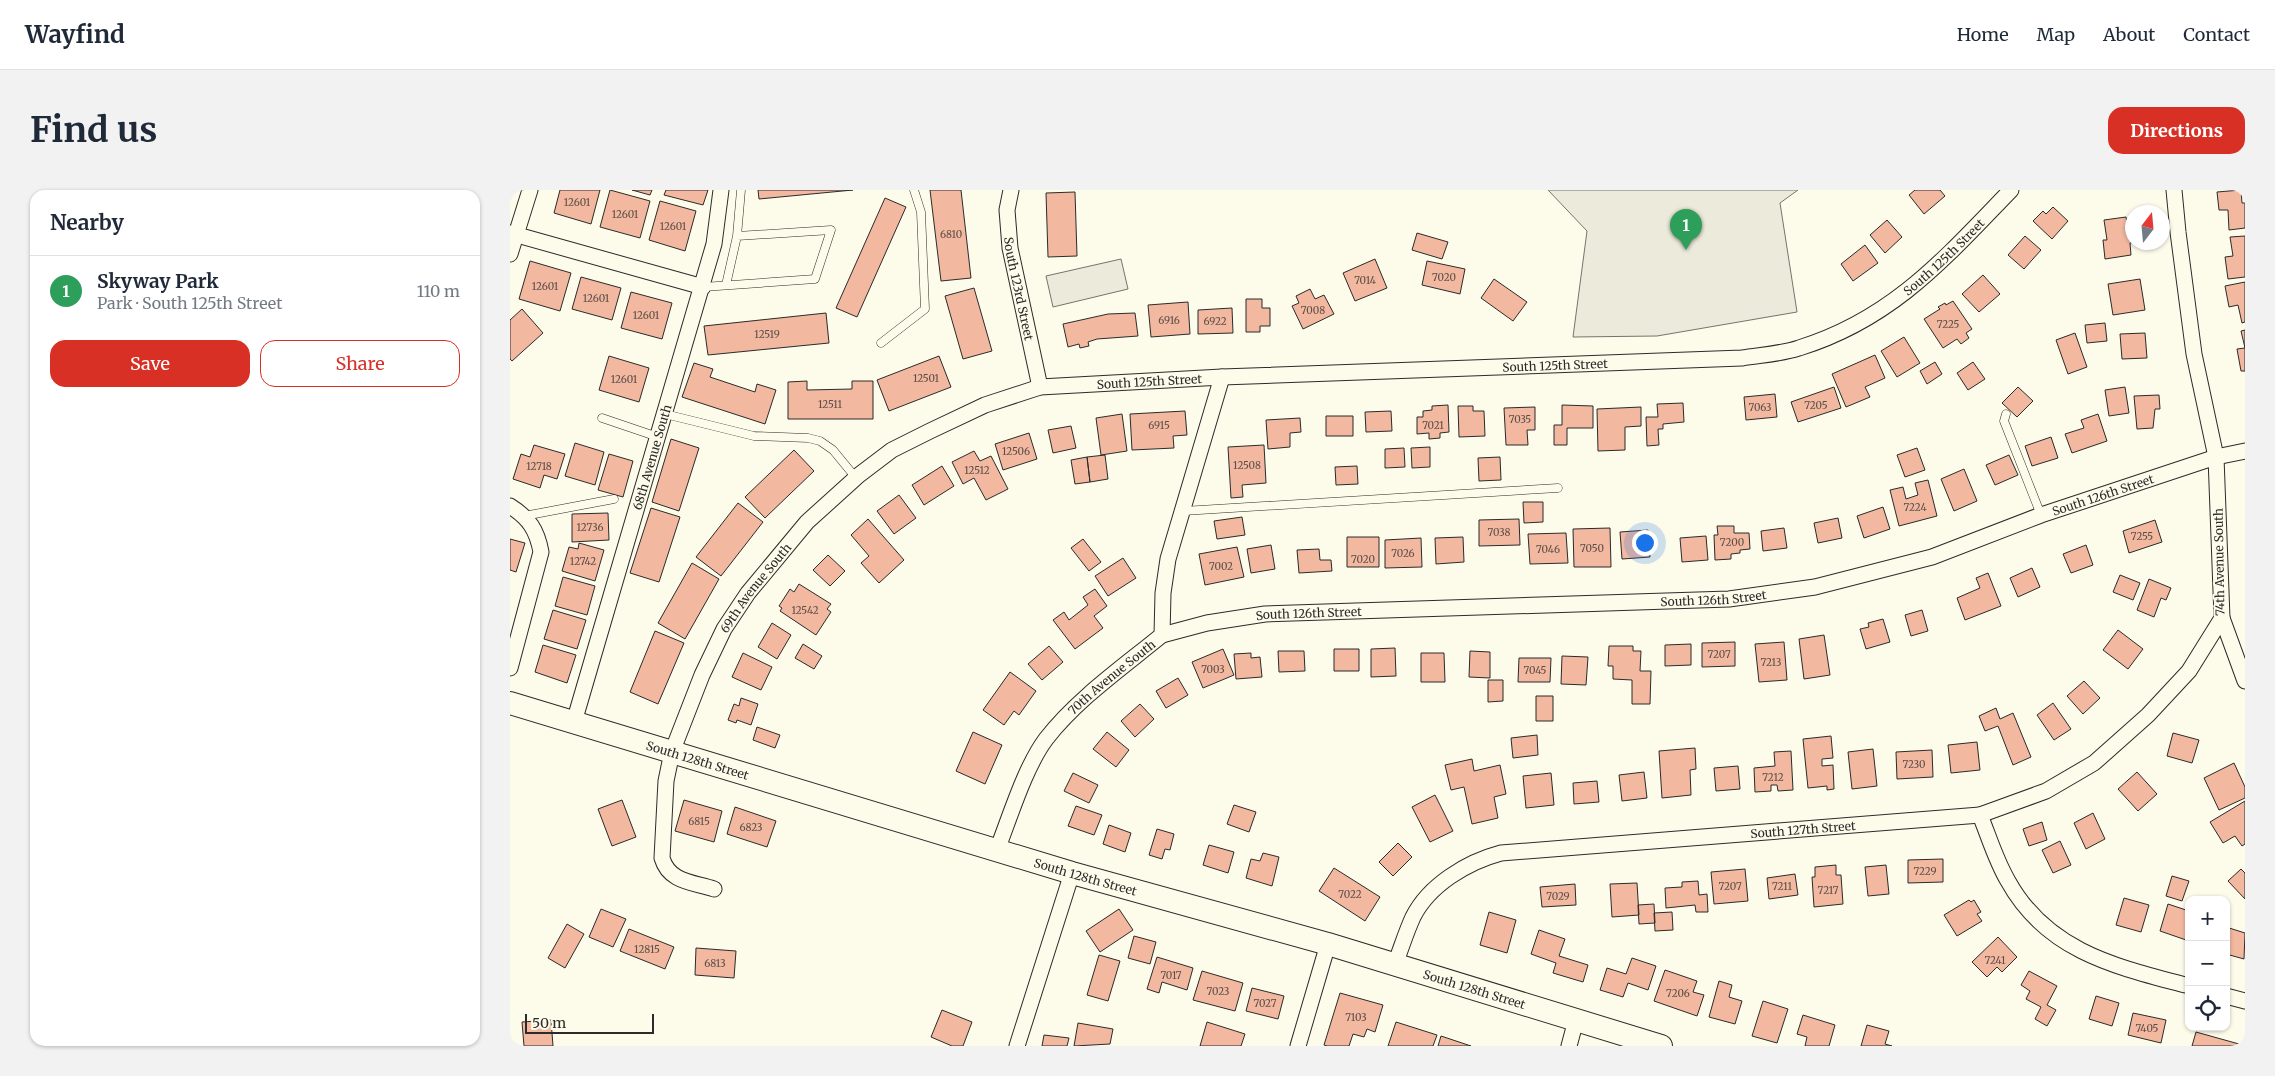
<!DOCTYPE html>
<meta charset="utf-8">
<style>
body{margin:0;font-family:Merriweather,serif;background:#f2f2f3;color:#1f2937}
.controls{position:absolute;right:15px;bottom:15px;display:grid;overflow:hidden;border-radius:10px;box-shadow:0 1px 4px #0004}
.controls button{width:45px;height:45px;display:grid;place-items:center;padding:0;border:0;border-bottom:1px solid #e0e1e3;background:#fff;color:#1f2937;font:25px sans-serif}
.compass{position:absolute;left:1615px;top:15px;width:45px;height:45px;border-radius:50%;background:#fff;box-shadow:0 1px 4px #0004;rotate:16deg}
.scale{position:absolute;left:15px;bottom:12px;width:129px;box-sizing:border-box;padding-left:5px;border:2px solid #2b2b2b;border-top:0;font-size:14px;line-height:18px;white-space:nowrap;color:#2b2b2b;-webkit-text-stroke:4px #fdfbea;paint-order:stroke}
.you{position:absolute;left:1134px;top:352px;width:18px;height:18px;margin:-12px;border:4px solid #fff;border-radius:50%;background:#1a73e8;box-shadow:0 0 0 8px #1a73e833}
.badge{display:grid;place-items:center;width:32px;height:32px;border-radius:50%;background:#d93025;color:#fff;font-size:16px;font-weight:700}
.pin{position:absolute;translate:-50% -41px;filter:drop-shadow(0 1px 2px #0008)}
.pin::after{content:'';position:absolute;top:26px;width:18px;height:15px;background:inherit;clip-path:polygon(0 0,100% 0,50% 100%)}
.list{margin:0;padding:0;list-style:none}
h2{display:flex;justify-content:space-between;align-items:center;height:65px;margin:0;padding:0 20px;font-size:21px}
h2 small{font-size:16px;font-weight:400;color:#747a83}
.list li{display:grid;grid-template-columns:32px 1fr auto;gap:15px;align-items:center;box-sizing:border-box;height:70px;padding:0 20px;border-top:1px solid #e0e1e3}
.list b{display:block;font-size:19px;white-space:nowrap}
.list p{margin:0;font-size:16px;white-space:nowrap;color:#747a83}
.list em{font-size:16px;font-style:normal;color:#747a83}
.actions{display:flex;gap:10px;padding:15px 20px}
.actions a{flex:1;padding:11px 0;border:1px solid #d93025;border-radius:15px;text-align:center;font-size:18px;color:#d93025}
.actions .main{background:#d93025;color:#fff}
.icon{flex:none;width:28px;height:28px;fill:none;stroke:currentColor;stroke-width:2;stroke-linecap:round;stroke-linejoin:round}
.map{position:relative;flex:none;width:1735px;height:856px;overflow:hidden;border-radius:15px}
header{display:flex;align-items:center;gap:30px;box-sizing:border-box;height:70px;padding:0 25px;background:#fff;border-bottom:1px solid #e0e1e3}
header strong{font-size:24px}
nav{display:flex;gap:28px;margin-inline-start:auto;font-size:18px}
.intro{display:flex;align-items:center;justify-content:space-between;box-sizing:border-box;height:120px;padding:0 30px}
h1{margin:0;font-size:35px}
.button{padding:12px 22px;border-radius:15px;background:#d93025;color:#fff;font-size:18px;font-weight:700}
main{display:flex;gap:30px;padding:0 30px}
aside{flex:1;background:#fff;border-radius:15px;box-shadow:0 1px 4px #0004}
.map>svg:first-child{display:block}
.green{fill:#ecebdb;stroke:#74746e}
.building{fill:#f2b8a0;stroke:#2b2b2b}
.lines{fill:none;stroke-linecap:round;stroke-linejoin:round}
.lane-casing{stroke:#2b2b2b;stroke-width:9}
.street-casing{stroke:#2b2b2b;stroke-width:17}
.secondary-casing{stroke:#2b2b2b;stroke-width:24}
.lane{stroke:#fdfbea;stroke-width:8}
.street{stroke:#fdfbea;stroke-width:15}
.secondary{stroke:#fdfbea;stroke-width:22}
.labels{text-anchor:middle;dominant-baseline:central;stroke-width:4;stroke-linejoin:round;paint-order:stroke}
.number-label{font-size:10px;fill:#5d4e48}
.street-label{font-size:12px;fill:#2b2b2b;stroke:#fdfbea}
</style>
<header>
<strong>Wayfind</strong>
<nav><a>Home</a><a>Map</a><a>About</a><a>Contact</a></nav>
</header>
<div class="intro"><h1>Find us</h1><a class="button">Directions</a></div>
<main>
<aside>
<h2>Nearby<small></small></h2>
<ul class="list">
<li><span class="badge" style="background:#2e9e5b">1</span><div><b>Skyway Park</b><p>Park · South 125th Street</p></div><em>110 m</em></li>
</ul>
<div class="actions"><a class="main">Save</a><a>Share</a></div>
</aside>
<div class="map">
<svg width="1735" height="856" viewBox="0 0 1735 856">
<rect width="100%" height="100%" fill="#fdfbea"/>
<path class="green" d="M1038 0H1288L1270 13 1287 122 1147 146 1063 147 1077 41Z
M611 69 618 99 543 117 536 86Z"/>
<path class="building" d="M50 0H90L81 34 44 23Z
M100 0 140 11 130 48 90 37Z
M122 0H142L140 5Z
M156 0H198L193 15 154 5Z
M248 0H343L249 9Z
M420 0H451L461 88 431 91Z
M1405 0H1430L1435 6 1414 24 1399 5Z
M1731 0 1732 13H1735V38L1719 40 1718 20H1709L1707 2Z
M565 2 567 66 538 67 536 3Z
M375 8 396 17 347 127 326 118Z
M150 11 186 21 175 61 139 50Z
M1543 17 1558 31 1542 49 1523 31 1533 21 1536 24Z
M1616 27 1618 40 1622 39V52H1625L1620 53 1621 65 1595 69 1593 50H1597L1594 30Z
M1377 30 1392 47 1375 63 1360 45Z
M907 43 938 52 932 69 902 60Z
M1515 46 1531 60 1514 79 1498 65Z
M1735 46V87L1718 89 1715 67 1723 66 1720 47Z
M1355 55 1368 73 1343 91 1331 74Z
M865 69 877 98 845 111 833 83Z
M20 71 61 83 50 121 9 109Z
M917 71 955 79 950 104 912 95Z
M1473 85 1490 104 1469 122 1452 104Z
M71 87 111 98 102 130 62 119Z
M984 89 1017 112 1003 131 971 108Z
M1630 89 1635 120 1603 125 1598 94Z
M1735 92V132L1732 133 1728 115 1719 117 1715 96Z
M464 98 482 161 453 169 435 106Z
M800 99 805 109 814 105 824 124 793 139 782 116 789 113 786 106Z
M121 102 162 113 152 149 111 138Z
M736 109H752V118H760V136H750V142H736Z
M1443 111 1462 139 1456 143 1459 148 1451 154 1447 149 1433 158 1414 129 1430 119 1428 117 1435 113 1436 115Z
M678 112 680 144 641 147 638 115Z
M722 118 723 143 688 144V120Z
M12 119 33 143 2 171 0 169V130Z
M316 123 319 153 198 165 194 136Z
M625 123 628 146 587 149 578 152 579 156 570 158 569 154 558 157 553 134 598 124Z
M1595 133 1597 151 1577 153 1575 135Z
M1735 140V181H1731L1727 159 1735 158 1731 141Z
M1565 143 1577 177 1558 184 1546 150Z
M1635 143 1637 168 1612 169 1610 144Z
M1394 147 1410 173 1387 187 1371 161Z
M1365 165 1375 188 1355 197 1360 207 1336 217 1322 184Z
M99 166 139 178 129 212 89 200Z
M429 166 441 197 379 221 367 190Z
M1425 172 1432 184 1417 194 1410 181Z
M1463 172 1475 189 1458 200 1447 183Z
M184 173 203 179 200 187 245 202 247 194 266 200 255 234 172 207Z
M297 191V200L342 199V191H363V229H278V192Z
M1324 197 1331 218 1288 232 1281 212Z
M1508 197 1523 211 1507 227 1492 213Z
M1615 197 1619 223 1599 226 1595 200Z
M1265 204 1267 227 1236 230 1234 207Z
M1649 205 1650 219H1645L1643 238 1627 239 1624 206Z
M1173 213 1174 232 1153 234V239H1148L1149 255 1137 256 1136 227H1148L1147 214Z
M938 215 939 242 930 243V248L919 249V243L907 244V227H913V221L922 220V216Z
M1052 215 1083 216V238H1057V255H1044V235H1052Z
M948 216H963V221H974L975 246 949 247Z
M1025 217V240H1017L1018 255H996L994 218Z
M1131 217V236L1115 237V260L1088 261 1087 219Z
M675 221 677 245 663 246 664 258 622 260 620 224Z
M881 221 882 241 856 242 855 222Z
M612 224 617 261 591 265 586 228Z
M1588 224 1597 251 1562 263 1555 244 1574 238 1571 230Z
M816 226H843V246H816Z
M790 228 791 242 780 243V257L758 259 756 230Z
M561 236 566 258 543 263 538 240Z
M519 243 527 269 493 280 485 254Z
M1541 247 1548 268 1522 276 1515 256Z
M161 249 189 258 169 321 142 312Z
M65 253 94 262 85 295 55 286Z
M24 255 55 264 47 289 34 285 30 298 3 289 11 264 20 267Z
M754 255 756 293 732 295 733 307 721 308 718 257Z
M920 257V277L902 278 901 258Z
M894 258 895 277 875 278V259Z
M1407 258 1415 280 1395 287 1387 265Z
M284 260 304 281 255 328 235 307Z
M464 261 470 271 481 266 498 299 476 310 464 288 453 294 442 272Z
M99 264 123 271 113 307 88 300Z
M595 265 598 289 580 292 577 267Z
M1499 265 1508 285 1485 295 1476 275Z
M577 267 580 292 565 294 561 270Z
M990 267 991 290 969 291 968 268Z
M432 276 444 296 414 315 402 295Z
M847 276 848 294 826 295 825 277Z
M1454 279 1467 311 1444 321 1431 289Z
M1418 290 1427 326 1389 336 1380 300 1393 297 1396 309 1408 305 1405 293Z
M389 305 406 328 384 344 367 321Z
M1013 312H1033V332L1014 333Z
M228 313 253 332 211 386 186 367Z
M1373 317 1380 339 1354 348 1347 326Z
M141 318 170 327 149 392 120 383Z
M98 323 99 350 62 352V324Z
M732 327 735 345 707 349 704 331Z
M1328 328 1332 348 1308 353 1304 333Z
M358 329 394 370 369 393 351 373 359 366 341 345Z
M1009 329 1010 355 969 356V330Z
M1645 330 1652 352 1619 363 1613 341Z
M1207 336H1224V343H1239L1240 359 1230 360V363L1221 364V369L1205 370 1204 345H1208Z
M1100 338 1101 377H1064L1063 339Z
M1274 338 1277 358 1253 361 1251 341Z
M1138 340 1140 367 1112 369 1110 342Z
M1056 343 1058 373 1020 374 1018 344Z
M1196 346 1198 370 1172 372 1170 348Z
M837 347H869V377H837Z
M953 347 954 372 926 374 925 348Z
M911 348 912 377 875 378V350Z
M0 349 15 353 6 382 0 380Z
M573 349 591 372 579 381 561 358Z
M69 353 94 360 85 391 52 381 59 357 68 359Z
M761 355 765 379 741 383 737 359Z
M1576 355 1583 375 1561 383 1553 364Z
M727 357 734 387 695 395 689 364Z
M809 359 810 370H821L822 381 789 383 787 360Z
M318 365 335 381 320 396 303 380Z
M613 368 626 388 598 406 585 386Z
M182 373 209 389 175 449 148 433Z
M1522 378 1530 397 1508 407 1500 388Z
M1478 383 1491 416 1455 430 1447 408 1470 398 1466 388Z
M1610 385 1630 393 1623 410 1603 402Z
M53 387 85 396 77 425 45 416Z
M1639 389 1661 398 1656 410 1651 408 1644 427 1627 420Z
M289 394 321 414 317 419 321 422 306 445 270 421 272 418 269 416 280 399 284 402Z
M585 399 597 416 584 426 593 438 565 459 543 430 554 422 559 430 578 415 573 407Z
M43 420 76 430 67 459 34 449Z
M1412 420 1418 441 1401 446 1395 425Z
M1373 429 1380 452 1356 459 1350 439 1359 437 1358 433Z
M262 433 281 445 267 469 248 457Z
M1608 440 1633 459 1618 479 1593 460Z
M145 441 174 453 148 514 120 502Z
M1314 445 1320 485 1294 489 1289 449Z
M1225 452V476L1192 477V453Z
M1274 452 1277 490 1249 492 1245 454Z
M293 454 312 466 304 479 285 468Z
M1181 454V475L1155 476V455Z
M33 455 66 465 57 493 25 482Z
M539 456 553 472 532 490 518 474Z
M1099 456H1123V461H1131L1130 481H1141L1140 514H1122V490L1103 489V476H1098Z
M885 458 886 486 861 487V459Z
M713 459 724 485 693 498 682 472Z
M824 459H849V481H824Z
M768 461H794L795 481 769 482Z
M960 461 980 462V488L959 487Z
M233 463 262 477 251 500 222 487Z
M741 463V468L750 467 752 487 726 489 724 464Z
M911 463H934L935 492H911Z
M1052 466 1078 467 1076 495 1051 494Z
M1009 468H1041L1040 492H1008Z
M500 482 526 501 509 525 504 521 494 535 473 520Z
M668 488 678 505 656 518 646 501Z
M978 490H993V511L978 512Z
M1574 491 1590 508 1573 524 1557 506Z
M1026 506H1043V531H1026Z
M231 508 248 514 241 535 227 530 226 533 218 530 224 514 229 516Z
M1543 513 1561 539 1544 550 1527 525Z
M630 514 644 529 625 547 611 531Z
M1486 518 1490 529 1503 523 1521 567 1503 575 1488 536 1475 541 1469 526Z
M247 537 270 545 265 558 243 550Z
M463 542 492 555 475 594 446 581Z
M597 542 619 560 606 577 583 559Z
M1663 543 1689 550 1682 573 1657 566Z
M1027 545 1028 565 1003 568 1001 548Z
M1321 546 1323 568 1312 569V576L1323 575 1324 599 1317 600V596L1298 598 1293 549Z
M1467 552 1470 580 1441 583 1438 555Z
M1185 558 1186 579 1180 580 1181 605 1152 608 1149 561Z
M1363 559 1367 596 1342 599 1338 562Z
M1422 560 1423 587 1387 589 1386 562Z
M1281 561 1283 600 1268 601 1267 595H1261V601L1245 602 1244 578 1265 576 1264 562Z
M962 569 964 581 990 575 996 604 984 607 988 628 962 634 954 597 941 600 935 575Z
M1724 573 1735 597V608L1709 620 1694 588Z
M1228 576 1230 599 1206 601 1204 578Z
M1134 582 1137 608 1112 611 1109 585Z
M1627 582 1647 604 1628 621 1608 599Z
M563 583 588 595 579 613 554 601Z
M1041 583 1044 615 1016 618 1013 586Z
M1087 591 1089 612 1064 614 1063 593Z
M925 605 943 641 920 652 902 617Z
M112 610 126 647 102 656 88 619Z
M174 610 212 621 204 652 165 641Z
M1735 611V654L1732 656 1725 646 1713 653 1700 632Z
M724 615 746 622 739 642 717 634Z
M566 616 592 625 584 645 558 636Z
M225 617 266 631 257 657 217 644Z
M1583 623 1595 649 1576 659 1564 633Z
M1532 632 1537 650 1519 656 1513 639Z
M599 635 621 643 615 662 593 654Z
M647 639 664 644 660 660 655 659 652 669 639 665Z
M1550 651 1561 675 1543 683 1532 660Z
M888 653 902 667 883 686 869 672Z
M699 655 724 662 718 683 693 675Z
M753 663 769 667 762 696 736 688 741 669 750 671Z
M1433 669V692L1398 693V670Z
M1326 675V685H1331L1333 714 1304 717 1302 687H1305V677Z
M1376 675 1379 704 1358 706 1355 677Z
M824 678 870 707 855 731 809 701Z
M1235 679 1238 711 1204 714 1201 682Z
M1731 679 1735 683V709L1718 691Z
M1285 684 1288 705 1259 709 1257 688Z
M1662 686 1679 691 1672 711 1656 706Z
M1188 691 1189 705 1197 704 1198 722H1186L1185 715 1156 718 1155 698 1172 697V692Z
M1127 693 1129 725 1102 727 1100 694Z
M1065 694 1066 715 1032 717 1030 697Z
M1614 708 1639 715 1631 742 1606 735Z
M1459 710 1461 712 1464 710 1471 722 1467 724 1472 731 1447 746 1434 725Z
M1144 714 1145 733 1129 734 1128 715Z
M1658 714 1679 721 1677 735 1679 751 1650 741Z
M91 719 116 729 103 757 79 747Z
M609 719 623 740 590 762 576 741Z
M979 722 1006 730 997 763 970 755Z
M1162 722 1163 740 1145 741 1144 723Z
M57 734 74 744 55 778 38 768Z
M1716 737 1735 743 1734 769 1716 764Z
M119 739 164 757 155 779 110 761Z
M1029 740 1055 749 1049 766 1078 775 1073 792 1043 783 1046 773 1021 764Z
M624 746 646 752 640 774 618 768Z
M1488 747 1507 767 1492 782 1487 777 1477 787 1462 772Z
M186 758 226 761 224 788 185 785Z
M589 765 610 771 598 811 577 805Z
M647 767 683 778 677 800 652 792 649 803 637 799Z
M1122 768 1146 776 1138 800 1118 793 1113 807 1090 800 1097 778 1116 784Z
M1155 780 1187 791 1183 802 1194 805 1187 826 1144 811Z
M692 781 733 793 725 821 683 810Z
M1519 781 1547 796 1537 815 1546 820 1537 836 1525 829 1531 817 1516 809 1520 801 1511 795Z
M1209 791 1222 795 1219 807 1232 811 1225 834 1199 827Z
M742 798 774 806 768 829 736 821Z
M830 803 873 815 865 842 857 839 854 847 843 844 839 856H817L814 855Z
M1586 806 1609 813 1602 836 1579 829Z
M1253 811 1278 819 1267 853 1242 846Z
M432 820 462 832 453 856H442L421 847Z
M1623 823 1656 830 1651 853 1618 845Z
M1293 825 1325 835 1319 856H1295L1297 847 1287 844Z
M41 830 43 856H14L12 832Z
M697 832 735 844 731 856H690Z
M886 832 927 845 923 856H878Z
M568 833 603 839 600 854 564 856Z
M1357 835 1379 841 1375 854 1382 856H1351Z
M1686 842 1729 854V856H1682Z
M534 845 559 848 557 856H532Z
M931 846 961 856H928Z"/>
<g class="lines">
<defs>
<path id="lane" d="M227 46 231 0
M193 97 305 89 321 40 227 46 216 95
M371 153 415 119 411 22 404 0
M155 224 244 246 298 248 310 251 323 260 346 288
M1496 224 1494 231 1531 325
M92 228 148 247
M673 321 1048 298
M14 326 104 309"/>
<g id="street">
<path id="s1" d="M501 0 497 20 500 58 530 197"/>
<path d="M0 43 193 97"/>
<path d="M0 64 20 0"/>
<path d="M0 316C19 328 27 340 31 362L0 478"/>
<path d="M1712 428 1735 491"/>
<path id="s2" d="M652 445 697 433 755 424 1219 409 1305 397 1422 367 1531 325 1706 267 1735 261"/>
<path id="s3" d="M64 532 204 54 211 0"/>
<path d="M1470 625 1536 601 1584 573 1638 525 1679 481 1712 428 1706 267 1684 164 1668 42 1664 0"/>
<path id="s4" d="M487 660C500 627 515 577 536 549 567 509 613 477 652 445L653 403 658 369 712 187"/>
<path id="s5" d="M204 699C182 692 159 692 152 668L156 591 162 562 192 485 214 439 238 403 297 332 349 285 382 260 420 241 475 215 530 197 712 187 1232 168C1250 165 1271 164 1289 158 1383 129 1435 68 1501 0"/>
<path id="s6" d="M885 774C891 759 896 742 903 727 919 695 957 672 991 663L1470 625C1479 647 1486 671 1498 691 1537 762 1607 777 1679 796"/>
<path d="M1716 806 1735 811"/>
<path d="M507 856 562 683"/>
<path d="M788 856 818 754"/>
<path d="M1059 856 1066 830"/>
</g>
<g id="secondary">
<path id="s7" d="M0 513 562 683 818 754 1151 856"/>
</g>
</defs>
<use href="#lane" class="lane-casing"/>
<use href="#street" class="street-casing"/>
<use href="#secondary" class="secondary-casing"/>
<use href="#lane" class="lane"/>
<use href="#street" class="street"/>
<use href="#secondary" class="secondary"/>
</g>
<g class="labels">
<g class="number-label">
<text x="67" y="12">12601</text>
<text x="115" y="24">12601</text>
<text x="163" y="36">12601</text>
<text x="441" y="44">6810</text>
<text x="934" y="87">7020</text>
<text x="855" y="90">7014</text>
<text x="35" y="96">12601</text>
<text x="86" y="108">12601</text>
<text x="803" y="120">7008</text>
<text x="136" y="125">12601</text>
<text x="659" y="130">6916</text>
<text x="705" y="131">6922</text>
<text x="1438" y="134">7225</text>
<text x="257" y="144">12519</text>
<text x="416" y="188">12501</text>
<text x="114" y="189">12601</text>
<text x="320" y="214">12511</text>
<text x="1306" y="215">7205</text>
<text x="1250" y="217">7063</text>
<text x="1010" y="229">7035</text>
<text x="649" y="235">6915</text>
<text x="923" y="235">7021</text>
<text x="506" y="261">12506</text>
<text x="737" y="275">12508</text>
<text x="29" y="276">12718</text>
<text x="467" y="280">12512</text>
<text x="1405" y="317">7224</text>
<text x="80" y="337">12736</text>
<text x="989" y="342">7038</text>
<text x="1632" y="346">7255</text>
<text x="1222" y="352">7200</text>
<text x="1082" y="358">7050</text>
<text x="1038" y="359">7046</text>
<text x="893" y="363">7026</text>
<text x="853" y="369">7020</text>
<text x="73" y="371">12742</text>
<text x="711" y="376">7002</text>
<text x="295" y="420">12542</text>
<text x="1209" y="464">7207</text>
<text x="1261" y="472">7213</text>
<text x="703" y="479">7003</text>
<text x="1025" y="480">7045</text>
<text x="1404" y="574">7230</text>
<text x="1263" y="587">7212</text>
<text x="189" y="631">6815</text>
<text x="241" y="637">6823</text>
<text x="1415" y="681">7229</text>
<text x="1220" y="696">7207</text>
<text x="1272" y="696">7211</text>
<text x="1318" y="700">7217</text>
<text x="840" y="704">7022</text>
<text x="1048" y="706">7029</text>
<text x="137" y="759">12815</text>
<text x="1485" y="770">7241</text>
<text x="205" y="773">6813</text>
<text x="661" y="785">7017</text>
<text x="708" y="801">7023</text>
<text x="1168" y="803">7206</text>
<text x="755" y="813">7027</text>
<text x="846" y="827">7103</text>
<text x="1637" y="838">7405</text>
</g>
<g class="street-label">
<text stroke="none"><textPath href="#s5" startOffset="1646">South 125th Street</textPath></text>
<text stroke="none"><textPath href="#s1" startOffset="100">South 123rd Street</textPath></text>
<text stroke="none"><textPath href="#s5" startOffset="1228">South 125th Street</textPath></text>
<text stroke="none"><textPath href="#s5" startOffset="822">South 125th Street</textPath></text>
<text stroke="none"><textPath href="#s3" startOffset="276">68th Avenue South</textPath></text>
<text stroke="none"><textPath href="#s2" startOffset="959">South 126th Street</textPath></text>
<text transform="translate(1709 372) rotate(-91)">74th Avenue South</text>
<text stroke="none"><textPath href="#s5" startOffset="356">69th Avenue South</textPath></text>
<text stroke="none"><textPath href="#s2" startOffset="554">South 126th Street</textPath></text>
<text stroke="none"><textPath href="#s2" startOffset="149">South 126th Street</textPath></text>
<text stroke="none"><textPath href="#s4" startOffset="212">70th Avenue South</textPath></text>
<text stroke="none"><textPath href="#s7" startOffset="196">South 128th Street</textPath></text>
<text stroke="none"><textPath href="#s6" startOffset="465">South 127th Street</textPath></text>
<text stroke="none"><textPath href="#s7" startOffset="601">South 128th Street</textPath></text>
<text stroke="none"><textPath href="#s7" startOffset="1006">South 128th Street</textPath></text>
</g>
</g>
</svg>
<div class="controls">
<button>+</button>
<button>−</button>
<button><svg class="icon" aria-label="locate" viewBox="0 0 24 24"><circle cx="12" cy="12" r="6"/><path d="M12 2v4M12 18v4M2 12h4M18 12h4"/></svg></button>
</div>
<svg class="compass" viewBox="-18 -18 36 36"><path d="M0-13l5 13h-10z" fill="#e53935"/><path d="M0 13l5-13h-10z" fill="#747a83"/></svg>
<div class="scale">50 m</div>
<div class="you"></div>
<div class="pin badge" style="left:1176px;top:60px;background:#2e9e5b">1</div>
</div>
</main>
